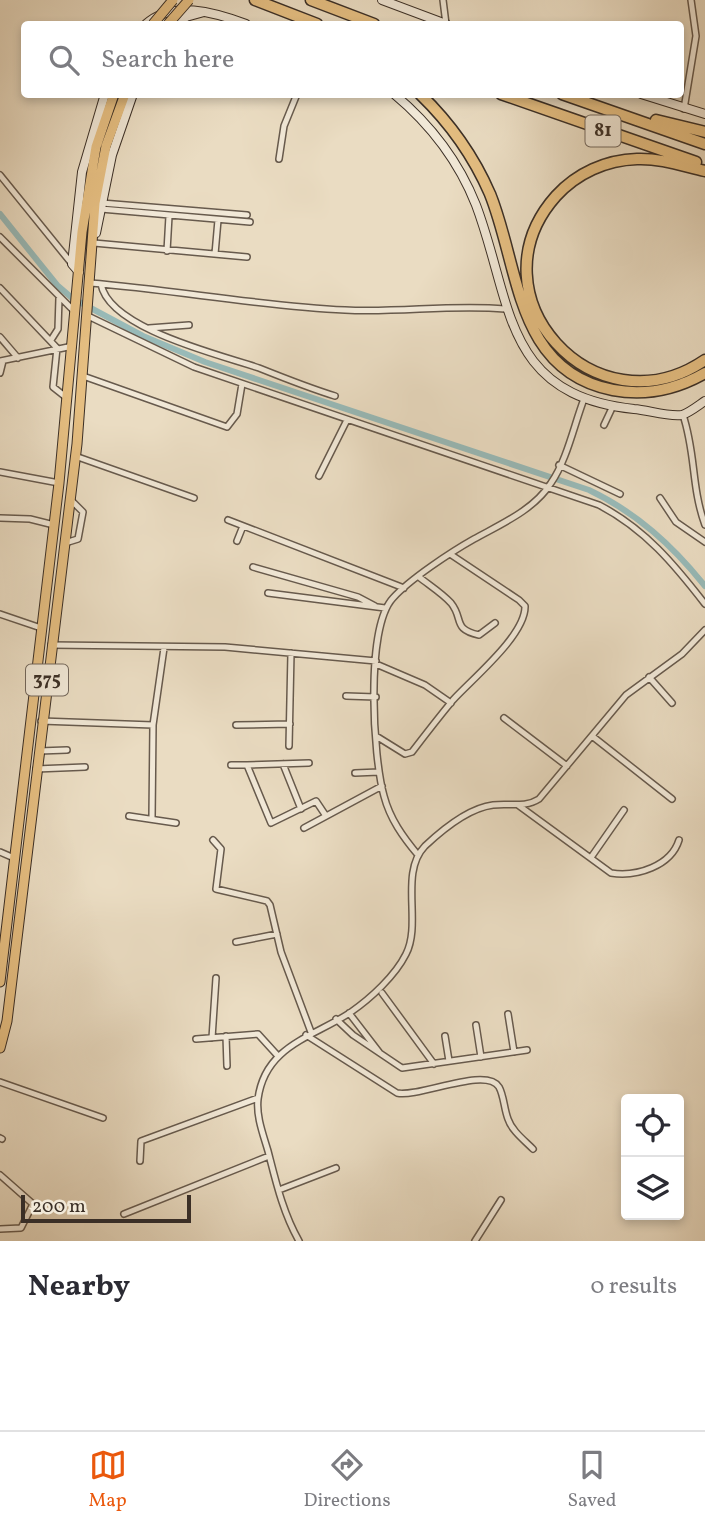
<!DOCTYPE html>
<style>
body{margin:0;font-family:Vollkorn,serif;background:#f2f2f3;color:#2b2b33}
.controls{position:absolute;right:21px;bottom:21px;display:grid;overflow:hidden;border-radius:7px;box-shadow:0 4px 10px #0003}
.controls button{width:63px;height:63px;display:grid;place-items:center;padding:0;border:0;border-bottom:2px solid #e1e1e2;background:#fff;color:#2b2b33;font:35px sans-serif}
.scale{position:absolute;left:21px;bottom:18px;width:170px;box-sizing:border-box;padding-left:7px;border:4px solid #3b2f26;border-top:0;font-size:19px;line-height:24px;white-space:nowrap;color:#3b2f26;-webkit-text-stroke:5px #f1e8d7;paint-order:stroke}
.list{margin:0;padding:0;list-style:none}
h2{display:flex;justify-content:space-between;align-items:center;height:91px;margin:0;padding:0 28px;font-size:30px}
h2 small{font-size:23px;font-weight:400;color:#7c7c81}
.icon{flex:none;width:38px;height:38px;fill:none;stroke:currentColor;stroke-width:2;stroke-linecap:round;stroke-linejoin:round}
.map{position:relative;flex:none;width:705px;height:1241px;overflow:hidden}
.search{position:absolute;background:#fff;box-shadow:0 4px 10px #0003;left:21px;right:21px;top:21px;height:77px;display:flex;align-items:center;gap:18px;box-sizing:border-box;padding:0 24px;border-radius:7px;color:#7c7c81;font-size:26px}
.sheet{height:189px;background:#fff}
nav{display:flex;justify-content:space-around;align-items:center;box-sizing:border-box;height:98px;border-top:2px solid #e1e1e2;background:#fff;font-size:19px;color:#7c7c81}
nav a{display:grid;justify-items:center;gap:4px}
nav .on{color:#ea580c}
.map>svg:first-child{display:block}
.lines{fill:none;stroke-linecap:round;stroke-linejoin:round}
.canal{stroke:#98bab8;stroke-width:6}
.street-casing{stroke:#675a4d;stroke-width:8}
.secondary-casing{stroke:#3b2f26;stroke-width:10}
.primary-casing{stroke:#3b2f26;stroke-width:11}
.highway-casing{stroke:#3b2f26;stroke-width:13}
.street{stroke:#f1e8d7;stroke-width:5}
.secondary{stroke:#f1e8d7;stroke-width:8}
.primary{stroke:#e5be81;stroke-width:9}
.highway{stroke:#e5be81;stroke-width:10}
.primary-bridge-casing{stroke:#3b2f26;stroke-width:11;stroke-linecap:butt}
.primary-bridge{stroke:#e5be81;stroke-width:9}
.labels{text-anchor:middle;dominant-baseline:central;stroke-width:6;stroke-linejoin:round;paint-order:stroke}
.shield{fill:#f1e8d7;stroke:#72665b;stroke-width:2}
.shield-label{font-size:19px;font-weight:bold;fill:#3b2f26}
</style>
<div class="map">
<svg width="705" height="1241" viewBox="0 0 705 1241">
<rect width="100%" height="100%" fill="#eadcc2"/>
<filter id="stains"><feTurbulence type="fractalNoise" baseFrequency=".00286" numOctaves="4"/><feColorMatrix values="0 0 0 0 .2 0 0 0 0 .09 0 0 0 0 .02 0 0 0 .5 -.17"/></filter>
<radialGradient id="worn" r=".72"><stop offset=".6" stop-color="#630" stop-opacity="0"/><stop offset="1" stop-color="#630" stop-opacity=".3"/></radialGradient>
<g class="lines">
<path class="canal" d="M0 214 57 285 72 298 143 336 205 362 589 490C637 513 672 545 705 586"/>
<defs>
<path id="street" d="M443 0 446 24
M684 109 696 36 691 0
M279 159 284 126 297 94
M0 175 72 264
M102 203 247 215
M101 209 250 222
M0 237 74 311
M94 243 247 257
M167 251 169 216
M215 254 218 220
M90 283C176 290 260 306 345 310 399 313 452 304 505 309
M101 284C109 329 221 355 259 368 284 378 309 388 335 396
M0 288 57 348 53 387 67 398
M88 316 194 367 599 505C645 529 674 564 705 604
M149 328 189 325
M0 337 18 358
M51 340 58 329 59 298
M0 361 73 346
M0 373 3 361
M83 376 227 427 237 414 242 384
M683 415C696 454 691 486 705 525
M604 425 612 408
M75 456 194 498
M559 465 620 494
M0 472 59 483
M319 476 347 420
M660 498 676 522 705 542
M0 518 30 519 54 525
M228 520 404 588
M237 541 243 526
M65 543 78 539 83 512 70 499
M253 567 358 597 375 606
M419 577C429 585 442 593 451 603 464 619 452 629 479 635L495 623
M268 593 385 608
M0 614 41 628
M51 645 225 647 376 661
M376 664 425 685 451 703
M649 677 672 703
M346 696 376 697
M504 718 567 766
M41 721 153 725
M236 725 290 724
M376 736 405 754 412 752C425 735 439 717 453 700 472 679 526 635 525 606L519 600 450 554
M592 736 672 799
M289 746 291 653
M39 751 67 750
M309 763 247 765 271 823 316 801 326 816
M283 764 301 809
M231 765H247
M36 769 85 767
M355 773 379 772
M518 805 611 873C637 877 671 866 679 840
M129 816 176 823
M152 818 153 725 164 648
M304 828 382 786
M213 840 221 849 216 889 267 901 270 905 281 952 311 1032
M0 852 14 858
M418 855C403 837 390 819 384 796 373 757 365 628 393 598 410 579 451 552 474 539 501 524 534 510 551 483 567 460 574 425 584 399
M592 856 624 810
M236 942 277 934
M382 993 434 1064
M349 1013 379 1052
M508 1014 514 1052
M336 1019 353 1035 402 1068 527 1050
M476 1025 481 1057
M306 1035 397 1093C419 1098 486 1066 499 1087 504 1096 504 1109 508 1119 512 1131 524 1140 533 1149
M226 1036 227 1066
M445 1036 449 1061
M212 1038 216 978
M196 1039 258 1034 278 1056
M0 1082 103 1118
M0 1138 2 1139
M140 1161 141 1141 258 1098
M0 1175 33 1204 21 1228 0 1229
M279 1190 336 1168
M124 1214 269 1156
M299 1241C283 1213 276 1182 268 1151 263 1134 256 1116 258 1099 265 1045 314 1037 351 1012 371 998 395 976 406 954 422 923 399 873 425 846 442 830 469 808 493 805 509 803 525 808 539 799L626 695 682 654 705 630
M475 1241 501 1200"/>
<path id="secondary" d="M382 0 446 24
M146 24C172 0 214 12 246 24
M177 24 186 17 204 12
M394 94C430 124 459 162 476 205 513 303 502 395 634 409 648 410 668 417 682 415 689 413 699 405 705 401
M641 94 705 114
M96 233 112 155 133 94
M79 272 72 264 82 172 105 94"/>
<path id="primary" d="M0 982 59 483 82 232 96 147 114 94
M0 1048 7 1021 77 444 95 203 106 146 125 94"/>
<path id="highway" d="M255 0 317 24
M311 0 374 24
M420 94C449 122 474 157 490 194 520 268 515 371 613 390 645 396 677 389 705 373
M501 94 696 162
M562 94 705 144
M656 120 705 132
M705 171C683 166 660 158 637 159 606 160 577 173 556 196 468 295 595 435 705 360"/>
</defs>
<use href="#street" class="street-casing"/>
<use href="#secondary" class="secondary-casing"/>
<use href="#primary" class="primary-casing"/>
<use href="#highway" class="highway-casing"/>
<use href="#street" class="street"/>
<use href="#secondary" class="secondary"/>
<use href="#primary" class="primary"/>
<use href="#highway" class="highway"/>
<defs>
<path id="primary-bridge" d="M153 24 173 0
M168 24 189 0"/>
</defs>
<use href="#primary-bridge" class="primary-bridge-casing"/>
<use href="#primary-bridge" class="primary-bridge"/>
</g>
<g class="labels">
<g class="shield">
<rect x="585.5" y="115.5" width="35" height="31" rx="5"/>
<rect x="26" y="664.5" width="42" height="31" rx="5"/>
</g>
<g class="shield-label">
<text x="603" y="131">81</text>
<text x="47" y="680">375</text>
</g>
</g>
<rect width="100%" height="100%" filter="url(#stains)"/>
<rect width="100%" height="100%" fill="url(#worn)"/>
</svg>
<div class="controls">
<button><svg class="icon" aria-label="locate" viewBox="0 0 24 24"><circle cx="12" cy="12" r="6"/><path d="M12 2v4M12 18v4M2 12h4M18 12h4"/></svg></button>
<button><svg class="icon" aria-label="layers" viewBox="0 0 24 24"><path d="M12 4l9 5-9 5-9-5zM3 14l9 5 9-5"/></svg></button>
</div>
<div class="scale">200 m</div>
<div class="search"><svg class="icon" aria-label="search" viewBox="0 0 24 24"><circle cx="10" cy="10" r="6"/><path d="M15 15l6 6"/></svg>Search here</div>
</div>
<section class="sheet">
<h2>Nearby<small>0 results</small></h2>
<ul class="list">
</ul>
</section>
<nav>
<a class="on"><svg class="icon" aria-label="map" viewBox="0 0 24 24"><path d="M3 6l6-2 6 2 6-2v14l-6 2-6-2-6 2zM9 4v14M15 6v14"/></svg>Map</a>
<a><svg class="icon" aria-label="directions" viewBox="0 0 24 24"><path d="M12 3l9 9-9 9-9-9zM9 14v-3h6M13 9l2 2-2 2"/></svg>Directions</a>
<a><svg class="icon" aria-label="saved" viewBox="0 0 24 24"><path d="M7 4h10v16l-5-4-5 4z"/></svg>Saved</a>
</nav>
